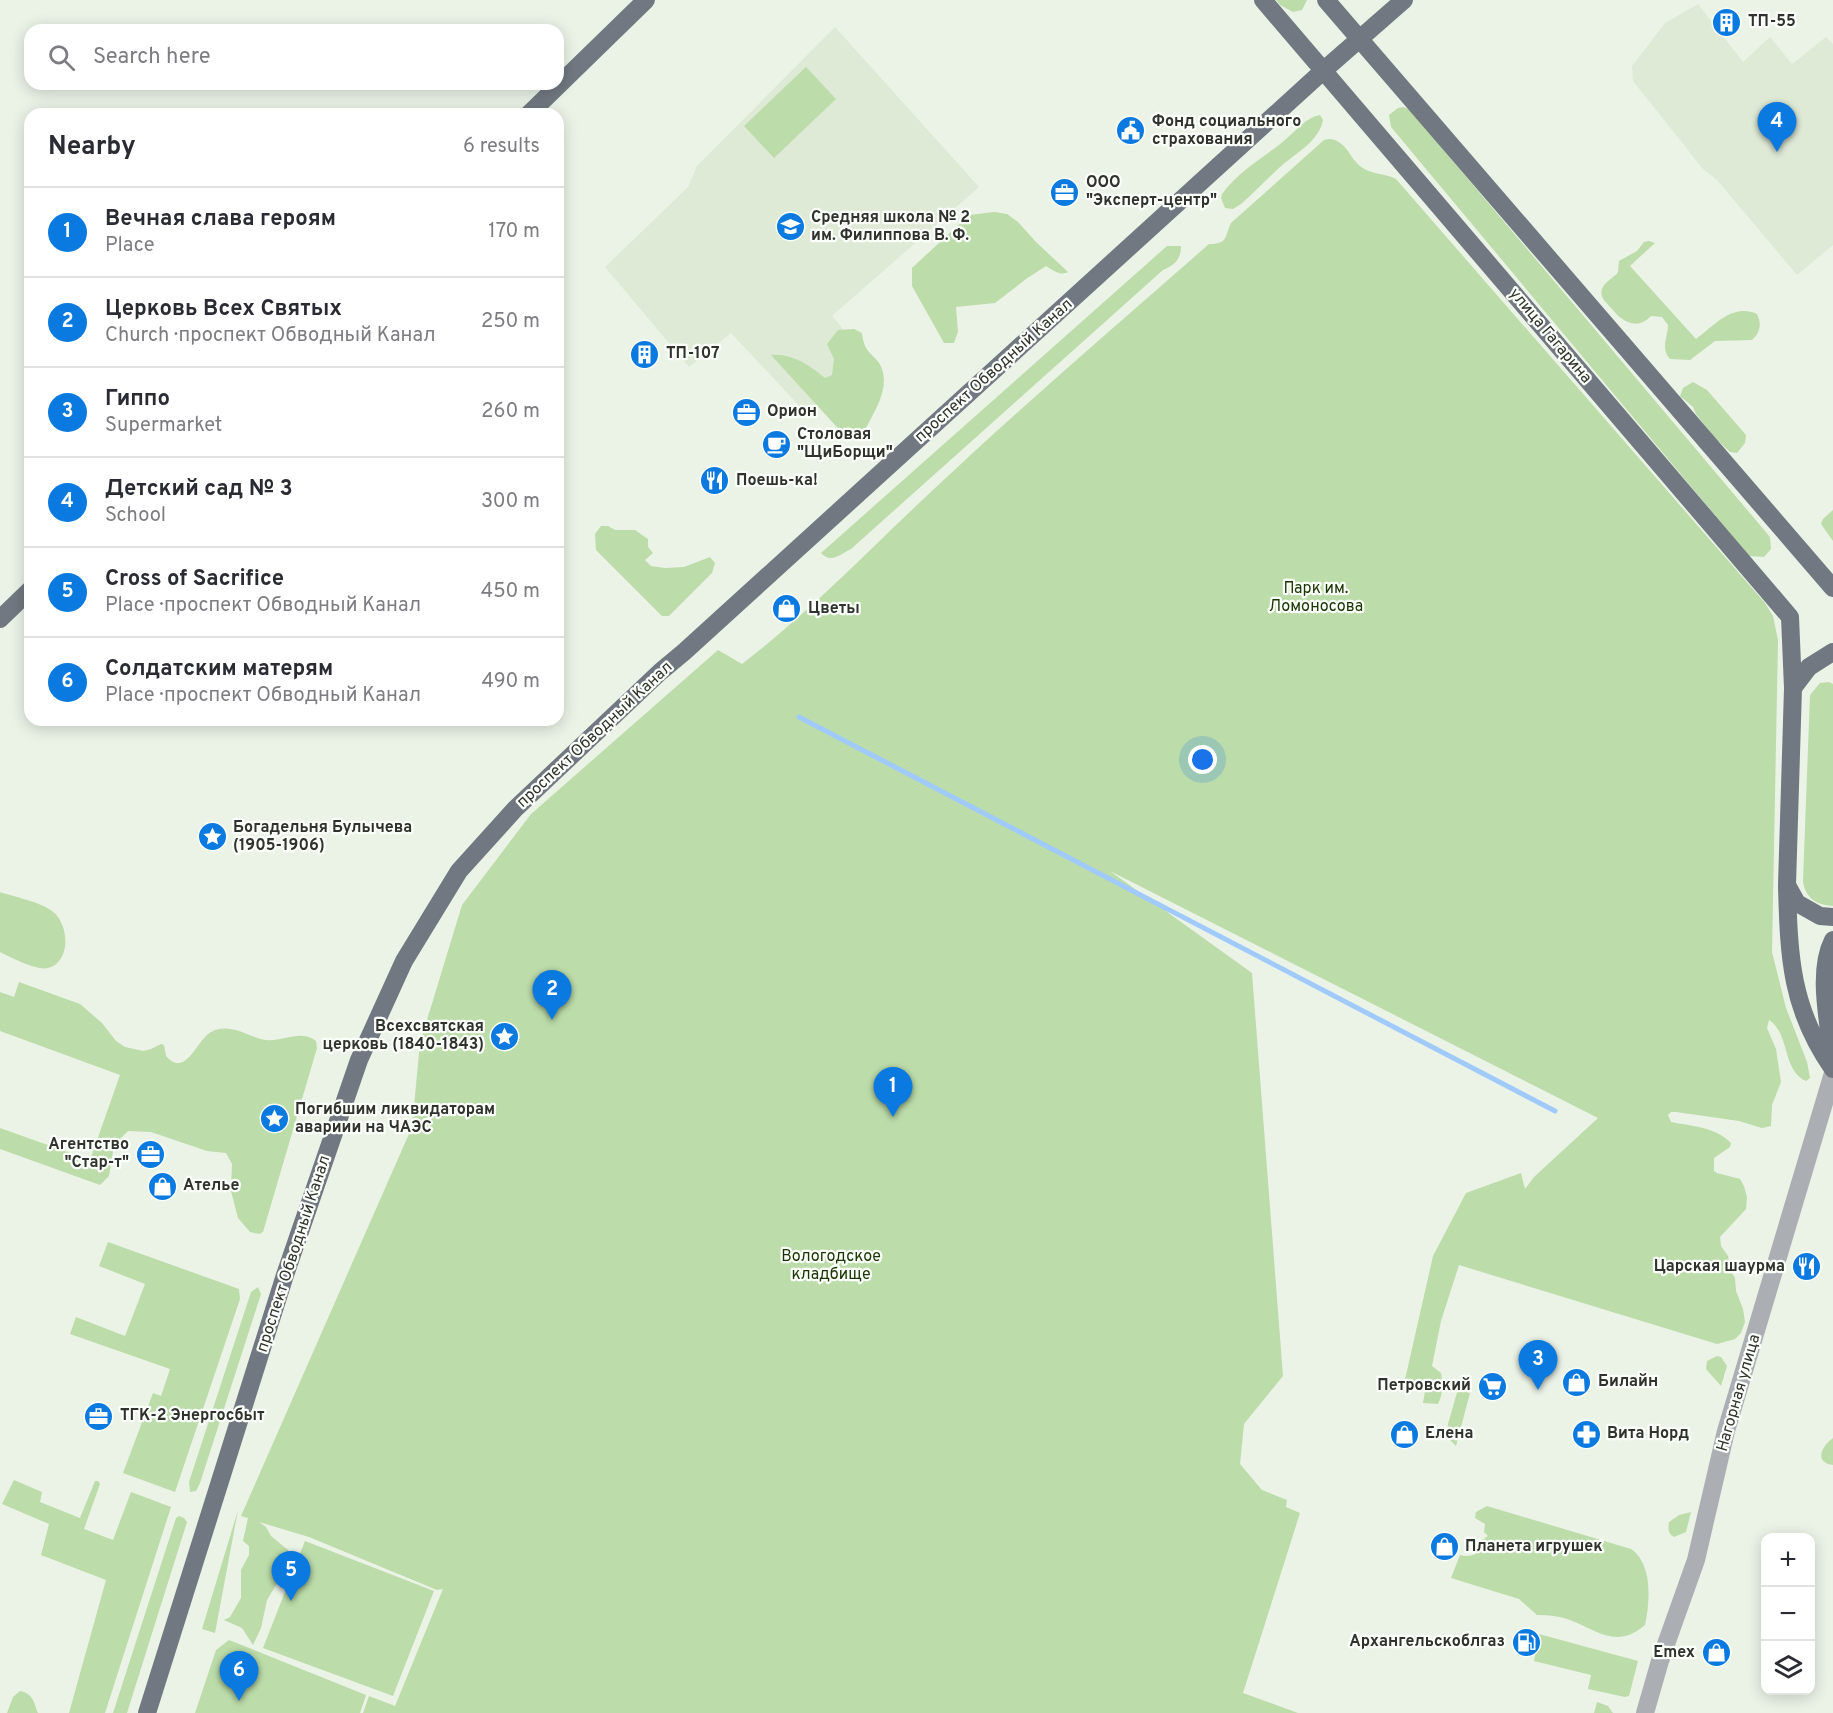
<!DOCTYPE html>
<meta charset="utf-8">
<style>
body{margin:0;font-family:Overpass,sans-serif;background:#f2f2f3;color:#2b2b33}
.controls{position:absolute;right:18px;bottom:18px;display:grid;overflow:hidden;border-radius:12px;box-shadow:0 3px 15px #0003}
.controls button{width:54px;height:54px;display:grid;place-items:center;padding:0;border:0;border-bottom:2px solid #e1e1e2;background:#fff;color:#2b2b33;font:30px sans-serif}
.you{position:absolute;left:1203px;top:760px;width:21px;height:21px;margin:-15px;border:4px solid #fff;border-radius:50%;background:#1a73e8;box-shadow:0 0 0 9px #1a73e833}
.badge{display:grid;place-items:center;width:39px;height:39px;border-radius:50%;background:#0a79e0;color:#fff;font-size:20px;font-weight:700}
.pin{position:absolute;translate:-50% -50px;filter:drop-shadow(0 2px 3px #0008)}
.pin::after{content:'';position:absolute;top:32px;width:21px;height:18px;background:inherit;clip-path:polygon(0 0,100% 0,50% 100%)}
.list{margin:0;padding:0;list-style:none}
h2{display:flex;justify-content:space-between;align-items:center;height:78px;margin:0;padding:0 24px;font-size:26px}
h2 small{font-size:20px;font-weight:400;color:#7c7c81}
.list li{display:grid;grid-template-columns:39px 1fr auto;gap:18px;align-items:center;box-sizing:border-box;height:90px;padding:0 24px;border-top:2px solid #e1e1e2}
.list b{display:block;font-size:22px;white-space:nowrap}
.list p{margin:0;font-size:20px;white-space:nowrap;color:#7c7c81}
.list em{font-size:20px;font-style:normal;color:#7c7c81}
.icon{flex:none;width:33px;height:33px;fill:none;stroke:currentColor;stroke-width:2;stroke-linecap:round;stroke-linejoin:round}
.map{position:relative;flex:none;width:1833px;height:1713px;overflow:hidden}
.search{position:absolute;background:#fff;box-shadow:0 3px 15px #0003;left:24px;top:24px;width:540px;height:66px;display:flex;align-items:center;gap:15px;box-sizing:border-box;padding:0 21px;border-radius:18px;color:#7c7c81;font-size:22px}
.panel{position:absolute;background:#fff;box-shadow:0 3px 15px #0003;left:24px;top:108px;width:540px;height:618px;border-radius:18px}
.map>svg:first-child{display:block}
.built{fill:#deead6}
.green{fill:#bcdca9}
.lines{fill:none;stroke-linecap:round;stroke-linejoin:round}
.stream{stroke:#a1cafc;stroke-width:5}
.minor{stroke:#abafb4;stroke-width:18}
.major{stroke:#717881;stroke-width:18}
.labels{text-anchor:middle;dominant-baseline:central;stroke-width:4.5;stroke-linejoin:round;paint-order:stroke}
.poi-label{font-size:16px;font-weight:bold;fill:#2f322d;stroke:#fbfffa;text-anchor:start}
.street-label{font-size:16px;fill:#2f322d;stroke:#fbfffa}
.park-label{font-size:16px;fill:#1a3402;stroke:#fbfffa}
</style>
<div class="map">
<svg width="1833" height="1713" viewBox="0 0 1833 1713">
<rect width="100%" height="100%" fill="#ebf3e7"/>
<path class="built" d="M1698 4 1743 62 1770 37 1792 64 1826 37 1833 44V245L1797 275 1717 180 1703 169 1633 81 1632 66 1665 23Z
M835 27 979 187 832 316 869 359 806 413 731 333 689 367 605 267 688 187 697 166Z"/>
<path class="green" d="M1276 0H1307L1302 10 1293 12 1280 5Z
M806 67 836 99 774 158 744 126Z
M1403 107 1409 109 1770 537 1771 549 1764 557 1749 556 1391 127 1389 115 1398 108Z
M1320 115 1323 120C1319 142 1294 154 1279 168 1266 180 1254 193 1241 204L1233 209 1225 208 1221 198 1222 194C1241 168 1263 159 1286 139 1297 130 1305 118 1320 115Z
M1329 139C1346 140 1349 157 1360 166 1371 175 1385 173 1396 179L1765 603 1773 616 1778 640 1772 952 1786 1008 1807 1062 1810 1078 1806 1081C1782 1071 1790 1033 1769 1020L1767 1028 1776 1049 1781 1082 1772 1105 1771 1126 1762 1128 1739 1121 1676 1112H1671L1668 1115 1671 1122C1691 1126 1716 1127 1731 1143L1730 1147 1714 1158V1171L1717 1173 1740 1179 1744 1186 1747 1197 1746 1209 1720 1237 1721 1246 1728 1256 1731 1271 1735 1278 1736 1291 1743 1309 1745 1322 1741 1333 1735 1339 1717 1344 1459 1265 1441 1321 1432 1366 1441 1373C1443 1384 1443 1394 1438 1404L1423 1403 1425 1391 1404 1384 1433 1256 1466 1193 1521 1173 1525 1189 1534 1177 1598 1118 1110 871 1252 973 1283 1376 1244 1424 1240 1464 1262 1490 1287 1500 1286 1507 1300 1513 1243 1693 1298 1713H363L369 1696 395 1706 443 1589 437 1590 309 1537 259 1522 266 1527 271 1536 288 1550 290 1554 287 1567 267 1600 261 1628 253 1645 242 1628 224 1620 230 1617 241 1598V1570L249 1555V1546L243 1541 248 1518 241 1516 412 1127 420 1043 462 905 531 814 718 650 742 664C811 611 871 548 934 489 1023 405 1117 325 1209 244 1228 244 1224 238 1231 223L1324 140Z
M994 212 1007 214 1018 222 1036 242 1068 272C1060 276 1054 271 1046 266L1026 279 995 303 956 307 958 332 954 343H944L912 286V268L969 215Z
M1649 241 1655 243 1630 266 1696 339C1714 326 1732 303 1757 314 1762 324 1760 333 1752 340L1715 341 1690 360 1670 359C1660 348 1668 337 1668 325L1662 317 1651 316C1638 330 1623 323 1612 309 1607 303 1599 298 1602 289 1605 281 1614 278 1618 272L1619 261 1637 251 1644 242Z
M1167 246H1181C1181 259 1175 265 1163 270L851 549C841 554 831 564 821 553Z
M854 329 862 333C864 356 877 354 882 369 889 390 875 410 866 428L845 436 771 355C792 353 809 365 825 378L832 375 834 359 827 344 838 330Z
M1693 382 1707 390 1746 435 1745 443 1737 453 1730 452 1714 437 1696 414 1693 407 1680 396 1683 388Z
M1833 510V541L1821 524 1823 519Z
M601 526H608L615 530H635L648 539V547L653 553 645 560 651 566 665 568 684 567 710 557 715 563 712 573 669 616H662L596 550 595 534Z
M1829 682 1833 684V906C1817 905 1805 898 1803 881L1810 695 1820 683Z
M0 892C15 897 40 902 52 911 69 923 72 962 48 968 37 971 10 957 0 952Z
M19 982 80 1004 102 1023 116 1041 125 1047 143 1051 151 1049 161 1044 164 1045 166 1056C186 1079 197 1039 211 1032 231 1022 247 1037 266 1040 283 1042 300 1029 316 1041L317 1048 263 1232 259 1234 250 1232 238 1218 231 1191 232 1164 226 1153 207 1151 151 1132 128 1131 114 1145 109 1176 100 1185 0 1149V1128L90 1160 120 1075 0 1031V992L14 997Z
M108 1242 239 1289 240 1299 175 1492 123 1473 153 1393 161 1396 170 1369 70 1334 76 1317 125 1336 145 1284 99 1266Z
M258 1287 261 1294 200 1483 196 1491 190 1492 189 1482 251 1292Z
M1717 1356 1721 1357 1727 1366 1721 1386 1706 1369 1707 1361Z
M1458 1389 1470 1393 1456 1446 1449 1439 1448 1424Z
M1833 1438V1465C1814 1462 1821 1447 1833 1438Z
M14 1480 42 1492 40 1502 80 1518 95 1481H98L100 1484 84 1529 113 1540 131 1492 171 1507 105 1713H69L106 1580 41 1555 49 1524 2 1504Z
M1487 1506 1631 1549C1653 1564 1650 1602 1645 1625 1617 1649 1598 1631 1570 1620 1560 1616 1547 1615 1537 1615L1519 1599 1451 1578 1460 1555C1466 1557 1475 1556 1479 1551L1476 1548V1544L1488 1536 1484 1532 1485 1524 1475 1518 1476 1512Z
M238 1510 215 1633 202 1629Z
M1691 1512 1686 1532 1674 1537C1668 1534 1668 1529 1669 1522L1679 1515Z
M179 1516 184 1518 187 1522 127 1713H113L176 1518Z
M305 1541 434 1591 393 1696 263 1648Z
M1539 1634 1638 1661 1629 1696 1625 1697 1588 1689 1591 1675 1534 1661Z
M229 1640 366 1695 360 1713H195L216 1650Z
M20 1691C33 1693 34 1703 38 1713H7L13 1697Z
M1597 1702 1608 1706 1613 1713H1594Z"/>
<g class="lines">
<path class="stream" d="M799 717 1555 1111"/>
<path class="minor" d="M1645 1713 1660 1661 1696 1560 1726 1431 1833 1073"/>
<path class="major" d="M1263 0 1790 617 1793 688
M1326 0 1833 588
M529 114 646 0
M0 619 30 590
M1833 652 1809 667 1793 688 1787 885 1797 903 1820 916 1833 917
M1787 887C1789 958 1791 1009 1833 1069
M1833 940C1816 973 1830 1027 1833 1063
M147 1713 285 1275 359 1060 404 961 459 871 515 809 660 672 684 652 1324 70 1404 0"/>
</g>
<defs>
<symbol id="building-disc" viewBox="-11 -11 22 22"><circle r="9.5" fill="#0a79e0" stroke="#fbfffa"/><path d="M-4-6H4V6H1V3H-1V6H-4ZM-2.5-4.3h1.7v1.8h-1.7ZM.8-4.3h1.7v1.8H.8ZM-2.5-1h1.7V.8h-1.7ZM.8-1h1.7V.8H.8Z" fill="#fff"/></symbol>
<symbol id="civic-disc" viewBox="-11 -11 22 22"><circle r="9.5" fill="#0a79e0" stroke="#fbfffa"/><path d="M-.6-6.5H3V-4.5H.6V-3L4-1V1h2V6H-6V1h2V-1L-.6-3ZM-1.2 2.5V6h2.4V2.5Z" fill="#fff"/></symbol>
<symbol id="office-disc" viewBox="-11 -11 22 22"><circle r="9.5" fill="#0a79e0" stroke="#fbfffa"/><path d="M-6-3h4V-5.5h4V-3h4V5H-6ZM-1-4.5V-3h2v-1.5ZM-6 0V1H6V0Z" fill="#fff"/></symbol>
<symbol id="school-disc" viewBox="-11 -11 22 22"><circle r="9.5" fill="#0a79e0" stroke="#fbfffa"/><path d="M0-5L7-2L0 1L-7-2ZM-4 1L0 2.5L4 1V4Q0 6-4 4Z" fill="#fff"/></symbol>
<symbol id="cafe-disc" viewBox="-11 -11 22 22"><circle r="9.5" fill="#0a79e0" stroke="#fbfffa"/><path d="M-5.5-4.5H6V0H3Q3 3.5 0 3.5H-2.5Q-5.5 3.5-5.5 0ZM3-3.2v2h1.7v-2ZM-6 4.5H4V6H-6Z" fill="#fff"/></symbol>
<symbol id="restaurant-disc" viewBox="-11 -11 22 22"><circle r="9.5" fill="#0a79e0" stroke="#fbfffa"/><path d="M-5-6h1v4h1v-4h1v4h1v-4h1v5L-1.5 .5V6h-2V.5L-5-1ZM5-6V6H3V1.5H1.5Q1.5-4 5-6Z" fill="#fff"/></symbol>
<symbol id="shop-disc" viewBox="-11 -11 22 22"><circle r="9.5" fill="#0a79e0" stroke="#fbfffa"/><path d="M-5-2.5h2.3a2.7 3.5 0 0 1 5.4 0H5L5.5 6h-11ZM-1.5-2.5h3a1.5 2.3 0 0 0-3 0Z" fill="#fff"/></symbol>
<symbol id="sight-disc" viewBox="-11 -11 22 22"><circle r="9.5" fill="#0a79e0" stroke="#fbfffa"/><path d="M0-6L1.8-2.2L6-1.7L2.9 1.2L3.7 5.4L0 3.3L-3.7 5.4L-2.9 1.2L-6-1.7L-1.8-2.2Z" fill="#fff"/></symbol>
<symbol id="supermarket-disc" viewBox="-11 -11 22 22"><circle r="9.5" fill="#0a79e0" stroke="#fbfffa"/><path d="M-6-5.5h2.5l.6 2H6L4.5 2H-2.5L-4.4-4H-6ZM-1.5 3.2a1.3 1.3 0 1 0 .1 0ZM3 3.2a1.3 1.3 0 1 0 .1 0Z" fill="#fff"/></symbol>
<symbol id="pharmacy-disc" viewBox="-11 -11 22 22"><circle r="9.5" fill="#0a79e0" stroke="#fbfffa"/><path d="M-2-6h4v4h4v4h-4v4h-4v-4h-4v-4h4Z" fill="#fff"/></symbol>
<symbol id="fuel-disc" viewBox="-11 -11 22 22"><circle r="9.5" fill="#0a79e0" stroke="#fbfffa"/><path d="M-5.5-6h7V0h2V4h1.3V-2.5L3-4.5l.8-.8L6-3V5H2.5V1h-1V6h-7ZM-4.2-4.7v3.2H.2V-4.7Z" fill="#fff"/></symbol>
</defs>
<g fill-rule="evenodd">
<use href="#building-disc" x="1710" y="6" width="33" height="33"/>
<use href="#civic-disc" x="1114" y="114" width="33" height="33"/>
<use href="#office-disc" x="1048" y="176" width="33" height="33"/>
<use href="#school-disc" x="774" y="210" width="33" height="33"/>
<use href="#building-disc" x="628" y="338" width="33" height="33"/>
<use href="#office-disc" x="730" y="396" width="33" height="33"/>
<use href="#cafe-disc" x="760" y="428" width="33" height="33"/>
<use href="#restaurant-disc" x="698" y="464" width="33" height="33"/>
<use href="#shop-disc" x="770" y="592" width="33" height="33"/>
<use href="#sight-disc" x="196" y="820" width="33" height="33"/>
<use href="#sight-disc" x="488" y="1020" width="33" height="33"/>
<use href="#sight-disc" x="258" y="1102" width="33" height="33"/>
<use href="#office-disc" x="134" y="1138" width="33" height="33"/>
<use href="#shop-disc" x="146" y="1170" width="33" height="33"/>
<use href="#restaurant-disc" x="1790" y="1250" width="33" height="33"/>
<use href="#shop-disc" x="1560" y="1366" width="33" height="33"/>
<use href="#supermarket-disc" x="1476" y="1370" width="33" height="33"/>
<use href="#office-disc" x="82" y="1400" width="33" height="33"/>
<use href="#shop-disc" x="1388" y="1418" width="33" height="33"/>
<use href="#pharmacy-disc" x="1570" y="1418" width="33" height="33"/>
<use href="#shop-disc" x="1428" y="1530" width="33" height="33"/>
<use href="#fuel-disc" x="1510" y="1626" width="33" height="33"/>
<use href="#shop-disc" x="1700" y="1636" width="33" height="33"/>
</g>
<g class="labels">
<g class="poi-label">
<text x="1748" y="22">ТП-55</text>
<text x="1152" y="122">Фонд социального<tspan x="1152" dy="18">страхования</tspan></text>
<text x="1086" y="183">ООО<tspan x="1086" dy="18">"Эксперт-центр"</tspan></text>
<text x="811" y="218">Средняя школа № 2<tspan x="811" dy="18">им. Филиппова В. Ф.</tspan></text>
<text x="666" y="354">ТП-107</text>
<text x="767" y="412">Орион</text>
<text x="797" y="435">Столовая<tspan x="797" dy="18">"ЩиБорщи"</tspan></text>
<text x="736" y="481">Поешь-ка!</text>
<text x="808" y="609">Цветы</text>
<text x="233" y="828">Богадельня Булычева<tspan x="233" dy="18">(1905-1906)</tspan></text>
<text x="484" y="1027" text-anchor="end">Всехсвятская<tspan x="484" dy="18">церковь (1840-1843)</tspan></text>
<text x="295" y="1110">Погибшим ликвидаторам<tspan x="295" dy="18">авариии на ЧАЭС</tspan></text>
<text x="129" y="1145" text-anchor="end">Агентство<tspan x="129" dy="18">"Стар-т"</tspan></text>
<text x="183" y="1186">Ателье</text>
<text x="1785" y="1267" text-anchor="end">Царская шаурма</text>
<text x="1598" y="1382">Билайн</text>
<text x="1471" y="1386" text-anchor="end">Петровский</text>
<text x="120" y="1416">ТГК-2 Энергосбыт</text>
<text x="1425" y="1434">Елена</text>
<text x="1607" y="1434">Вита Норд</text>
<text x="1465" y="1547">Планета игрушек</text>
<text x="1505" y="1642" text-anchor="end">Архангельскоблгаз</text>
<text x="1695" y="1653" text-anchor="end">Emex</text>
</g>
<g class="street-label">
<text transform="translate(1550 336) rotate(50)">улица Гагарина</text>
<text transform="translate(994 371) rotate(-42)">проспект Обводный Канал</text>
<text transform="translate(595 735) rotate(-43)">проспект Обводный Канал</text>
<text transform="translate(294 1254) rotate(-72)">проспект Обводный Канал</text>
<text transform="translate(1739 1393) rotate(-74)">Нагорная улица</text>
</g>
<g class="park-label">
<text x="1316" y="589">Парк им.<tspan x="1316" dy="18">Ломоносова</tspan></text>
<text x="831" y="1257">Вологодское<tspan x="831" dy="18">кладбище</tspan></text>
</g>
</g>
</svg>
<div class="controls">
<button>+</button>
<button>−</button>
<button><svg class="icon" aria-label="layers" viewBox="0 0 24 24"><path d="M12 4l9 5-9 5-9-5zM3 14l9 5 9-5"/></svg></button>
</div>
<div class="you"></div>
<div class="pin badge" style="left:893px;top:1117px">1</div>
<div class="pin badge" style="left:552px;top:1020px">2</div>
<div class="pin badge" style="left:1538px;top:1390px">3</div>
<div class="pin badge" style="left:1777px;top:152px">4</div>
<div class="pin badge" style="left:291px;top:1601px">5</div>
<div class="pin badge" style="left:239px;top:1701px">6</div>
<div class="search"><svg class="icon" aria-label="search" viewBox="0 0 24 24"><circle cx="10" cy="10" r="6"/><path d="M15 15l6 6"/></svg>Search here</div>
<section class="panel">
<h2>Nearby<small>6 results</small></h2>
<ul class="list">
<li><span class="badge">1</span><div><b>Вечная слава героям</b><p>Place</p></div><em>170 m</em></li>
<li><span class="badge">2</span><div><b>Церковь Всех Святых</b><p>Church · проспект Обводный Канал</p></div><em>250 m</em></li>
<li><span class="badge">3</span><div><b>Гиппо</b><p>Supermarket</p></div><em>260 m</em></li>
<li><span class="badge">4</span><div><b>Детский сад № 3</b><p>School</p></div><em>300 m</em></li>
<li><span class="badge">5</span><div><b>Cross of Sacrifice</b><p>Place · проспект Обводный Канал</p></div><em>450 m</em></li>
<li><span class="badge">6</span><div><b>Солдатским матерям</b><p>Place · проспект Обводный Канал</p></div><em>490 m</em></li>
</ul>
</section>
</div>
